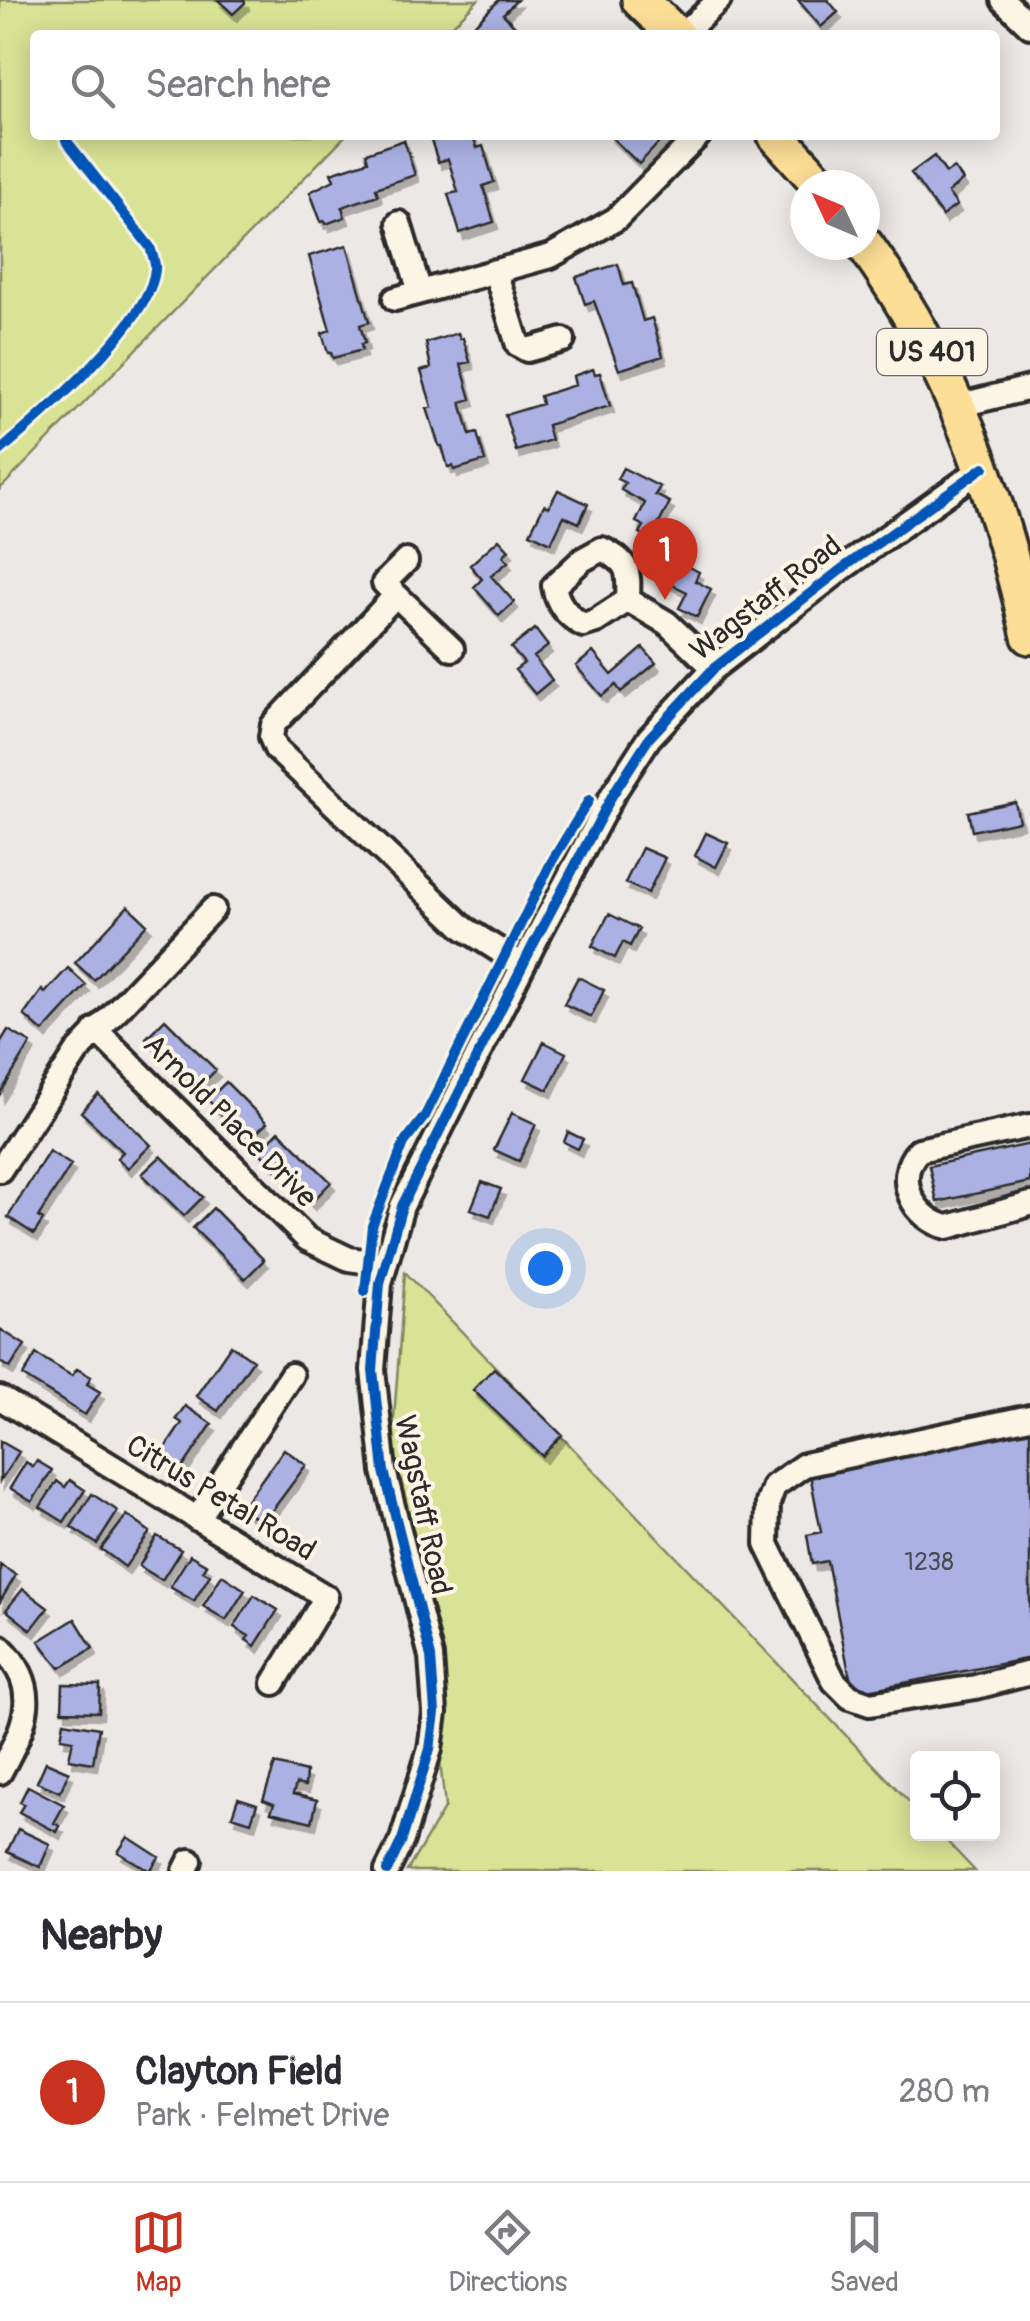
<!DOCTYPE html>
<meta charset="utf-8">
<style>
body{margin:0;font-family:Pangolin,sans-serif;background:#f7f7f7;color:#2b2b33}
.controls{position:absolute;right:30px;bottom:30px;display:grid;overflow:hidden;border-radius:10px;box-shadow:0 5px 25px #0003}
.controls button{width:90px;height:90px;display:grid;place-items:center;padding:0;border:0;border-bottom:2px solid #e1e1e2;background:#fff;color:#2b2b33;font:50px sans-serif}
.compass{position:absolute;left:790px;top:170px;width:90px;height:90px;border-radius:50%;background:#fff;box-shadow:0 5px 25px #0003;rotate:314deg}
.you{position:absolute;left:545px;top:1268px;width:35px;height:35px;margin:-25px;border:8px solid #fff;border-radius:50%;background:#1a73e8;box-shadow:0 0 0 15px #1a73e833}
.badge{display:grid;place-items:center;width:65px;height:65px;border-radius:50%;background:#c8321e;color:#fff;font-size:32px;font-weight:700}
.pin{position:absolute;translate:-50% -82px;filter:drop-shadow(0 2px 5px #0008)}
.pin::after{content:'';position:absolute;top:52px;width:35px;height:30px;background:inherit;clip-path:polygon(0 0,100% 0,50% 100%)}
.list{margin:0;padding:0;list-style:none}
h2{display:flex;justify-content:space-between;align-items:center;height:130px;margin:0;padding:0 40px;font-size:42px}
h2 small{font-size:32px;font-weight:400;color:#7c7c81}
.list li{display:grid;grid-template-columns:65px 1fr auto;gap:30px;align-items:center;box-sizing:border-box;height:180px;padding:0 40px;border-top:2px solid #e1e1e2}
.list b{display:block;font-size:38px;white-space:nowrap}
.list p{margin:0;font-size:32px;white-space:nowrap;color:#7c7c81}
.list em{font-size:32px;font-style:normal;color:#7c7c81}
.icon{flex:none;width:55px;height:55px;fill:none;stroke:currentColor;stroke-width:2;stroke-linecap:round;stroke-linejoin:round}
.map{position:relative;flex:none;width:1030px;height:1871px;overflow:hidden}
.search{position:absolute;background:#fff;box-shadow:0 5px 25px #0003;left:30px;right:30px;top:30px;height:110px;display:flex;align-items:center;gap:25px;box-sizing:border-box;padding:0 35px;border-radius:10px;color:#7c7c81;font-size:38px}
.sheet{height:310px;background:#fff}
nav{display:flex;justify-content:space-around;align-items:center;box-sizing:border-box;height:140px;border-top:2px solid #e1e1e2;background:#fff;font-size:28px;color:#7c7c81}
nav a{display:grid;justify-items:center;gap:5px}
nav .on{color:#c8321e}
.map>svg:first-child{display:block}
.green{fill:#d8e396;stroke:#828760;stroke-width:2.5}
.building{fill:#abb2e3;stroke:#2b2b2b;stroke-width:2.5;filter:url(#shadow)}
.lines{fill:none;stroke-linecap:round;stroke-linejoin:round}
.minor-casing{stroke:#2b2b2b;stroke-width:30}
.highway-casing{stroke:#2b2b2b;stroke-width:42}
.minor{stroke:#fcf5e5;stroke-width:22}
.highway{stroke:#fdde96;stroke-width:35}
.cycleway-casing{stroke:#fcf5e5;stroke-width:16}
.cycleway{stroke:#0057b8;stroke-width:10}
.labels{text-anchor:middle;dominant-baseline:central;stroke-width:8;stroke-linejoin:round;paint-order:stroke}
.number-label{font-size:25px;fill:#4b4d59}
.shield{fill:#fcf5e5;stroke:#6a6863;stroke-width:2.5}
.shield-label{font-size:28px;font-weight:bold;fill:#2b2b2b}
.street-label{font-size:30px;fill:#2b2b2b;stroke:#fcf5e5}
</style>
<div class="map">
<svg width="1030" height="1871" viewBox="0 0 1030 1871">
<defs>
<filter id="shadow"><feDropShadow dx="4" dy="7" stdDeviation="0" flood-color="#0004"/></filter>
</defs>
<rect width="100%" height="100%" fill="#ece8e5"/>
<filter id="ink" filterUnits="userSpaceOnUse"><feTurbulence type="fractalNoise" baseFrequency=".01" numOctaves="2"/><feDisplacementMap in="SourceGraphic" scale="20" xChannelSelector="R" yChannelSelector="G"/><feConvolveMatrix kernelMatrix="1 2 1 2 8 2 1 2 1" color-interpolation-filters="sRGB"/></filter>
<g filter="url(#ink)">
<path class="green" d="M0 0H478L443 35H35V135H346L0 489Z
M405 1272 917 1810 918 1834H940L975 1871H407L445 1807 426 1631 390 1472Z"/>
<path class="building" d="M218 0H244L245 3 233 14Z
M499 0H517L503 14 516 27 508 35H483L473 26Z
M798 0H828L838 12 821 27Z
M435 135H473L477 148 483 146 494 182 483 186 494 222 460 233 448 194 458 192 448 159 438 162 431 140 436 139Z
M609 135H666L639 164Z
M404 140 415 175 376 188 378 195 342 207 345 217 326 224 325 221 321 222 310 192 334 180 331 173 368 161 366 153Z
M934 156 946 173 954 168 963 180 948 193 957 205 942 216 911 173Z
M347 245 369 322 360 325 365 343 361 344 362 350 333 358 331 353H328L322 333 330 330 309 256Z
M618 264 624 285 632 283 643 321 652 318 663 356 619 370 594 301 585 304 576 277Z
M458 333 460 339 463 338 470 362 461 364 471 399 461 402 470 435 477 433 485 461 454 470 453 466 448 467 442 446H439L427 408 432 407 421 371 431 368 426 343Z
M593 369 595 374 600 373 610 406 547 425 551 440 516 451 505 415 542 404 540 396 575 385 573 376Z
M623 468 660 487 655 495 670 502 651 539 640 533 644 526 636 522 645 503 621 490 625 483 617 479Z
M558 490 588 504 579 523 564 516 551 543 530 533 544 505 549 507Z
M499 539 509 550 503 556 508 562 491 576 514 602 499 616 474 587 482 579 470 565Z
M673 559 699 572 695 581 711 589 697 617 679 608 687 592 663 580Z
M535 629 548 646 534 657 552 680 535 694 515 670 524 663 511 648Z
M643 648 656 663 621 692 616 685 602 696 576 666 593 652 612 675Z
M1015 802 1019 821 972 831 968 812Z
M706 833 728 843 716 867 695 856Z
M642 848 665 858 648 893 625 883Z
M128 906 147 924 94 980 75 963Z
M609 914 639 929 630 946 623 942 615 958 592 946Z
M68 968 86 985 43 1032 24 1015 42 990 45 993Z
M578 977 604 990 591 1017 564 1004Z
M165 1019 216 1070 197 1089 146 1038Z
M8 1030 31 1043 0 1094V1043Z
M544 1042 566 1053 548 1090 525 1079Z
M226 1082 267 1123 248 1141 208 1100Z
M98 1094 151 1145 128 1168 117 1158 123 1152 81 1112Z
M512 1113 536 1124 519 1161 494 1150Z
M279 1131 331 1182 311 1203 259 1152Z
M568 1132 583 1139 578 1149 564 1142Z
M1030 1144V1182L937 1202 929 1166Z
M49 1151 71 1165 38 1217 43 1220 34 1234 8 1217Z
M161 1156 203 1197 184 1216 142 1174Z
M482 1182 501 1189 490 1216 471 1209Z
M213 1208 264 1260 245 1279 193 1228Z
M0 1329 25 1345 10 1368 0 1362Z
M231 1345 253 1360 218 1411 196 1396Z
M36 1354 72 1376 77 1369 91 1377 87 1384 100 1392 85 1415 23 1376Z
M494 1368 562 1435 542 1456 473 1390Z
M185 1406 212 1424 179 1473 158 1459 182 1423 176 1419Z
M1030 1429V1658L853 1693 827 1561 812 1564 807 1535 821 1532 810 1474Z
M0 1441 19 1452 0 1481Z
M284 1449 306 1465 263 1523 241 1508Z
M37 1461 52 1470 32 1502 10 1488 26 1462 33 1467Z
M70 1480 85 1490 64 1522 40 1507 57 1481 65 1487Z
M92 1494 118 1511 97 1544 71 1527Z
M127 1515 150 1532 125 1567 101 1549Z
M157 1536 181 1550 162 1580 139 1566Z
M190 1555 207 1565 203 1571 210 1575 194 1601 170 1587Z
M0 1565 16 1575 0 1602Z
M222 1575 245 1590 226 1620 203 1606Z
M23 1589 48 1608 31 1630 6 1610Z
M254 1595 278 1610 255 1646 246 1640 249 1636 234 1627Z
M75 1619 93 1648 60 1668 39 1641Z
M63 1684 100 1685 99 1712 62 1711Z
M64 1722 99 1728 93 1763 69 1759 73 1740 61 1738Z
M46 1762 69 1772 60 1792 37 1782Z
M275 1764 306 1772 305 1786 296 1784 293 1794 317 1800 312 1822 271 1812 274 1804 263 1800Z
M28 1786 64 1805 54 1823 60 1826 57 1832 19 1812 24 1804 20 1802Z
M238 1798 257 1804 251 1822 232 1816Z
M18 1829 50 1844 40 1867 7 1852Z
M128 1837 159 1857 150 1871 118 1852Z"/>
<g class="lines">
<defs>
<path id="minor" d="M1003 0 1030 26
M682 35 719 0
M399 223 420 292
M495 271 518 345 527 350 563 340
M395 299 551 256 616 219 699 135
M957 406 1030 388
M396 595 384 583 406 561
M628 600 596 621 583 625C567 616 557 604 554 586L582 560 602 549C630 563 629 571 628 600L667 623 714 668
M452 649 396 595 273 725 271 737 276 749 464 928 522 965
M96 1030 307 1239 349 1259 384 1264
M1030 1126 919 1150C892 1178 914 1220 948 1227L1030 1204
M0 1170 77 1052 213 909
M0 1398 326 1597 274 1683
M1030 1417 804 1465 774 1486 768 1503 767 1544 834 1681 850 1697 870 1704 976 1687 1030 1673
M197 1519 291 1375
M0 1647C44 1689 25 1726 0 1772
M185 1871 190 1861
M387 1871 402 1840 430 1749 435 1713 431 1657 384 1471 373 1370 380 1283 402 1206 534 943 613 794 649 738 714 668 843 568 984 467"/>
<path id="highway" d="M640 0 676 35
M776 135 821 185
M865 245C952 367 997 491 1030 636"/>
</defs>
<use href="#minor" class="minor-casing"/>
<use href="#highway" class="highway-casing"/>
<use href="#minor" class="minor"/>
<use href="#highway" class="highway"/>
<defs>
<path id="cycleway" d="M0 451C40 417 151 322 155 269 156 263 152 254 150 247L66 140V135
M365 1291 372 1226 404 1143 425 1116 552 861 589 800
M387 1871 402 1840 430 1749 435 1713 431 1657 384 1471 373 1370 380 1283 402 1206 534 943 613 794 649 738 714 668 843 568 984 467"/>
</defs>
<use href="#cycleway" class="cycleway-casing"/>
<use href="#cycleway" class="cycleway"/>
</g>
</g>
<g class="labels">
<g class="number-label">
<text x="929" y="1562">1238</text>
</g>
<rect class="shield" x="877" y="329" width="110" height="46" rx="8"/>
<g class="shield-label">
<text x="932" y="352">US 401</text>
</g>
<g class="street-label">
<text transform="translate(766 598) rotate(-38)">Wagstaff Road</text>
<text transform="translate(230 1121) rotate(45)">Arnold Place Drive</text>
<text transform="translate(221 1498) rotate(31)">Citrus Petal Road</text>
<text transform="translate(423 1505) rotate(78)">Wagstaff Road</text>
</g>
</g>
</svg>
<div class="controls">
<button><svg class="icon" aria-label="locate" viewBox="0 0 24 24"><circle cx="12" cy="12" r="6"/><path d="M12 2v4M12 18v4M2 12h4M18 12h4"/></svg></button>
</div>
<svg class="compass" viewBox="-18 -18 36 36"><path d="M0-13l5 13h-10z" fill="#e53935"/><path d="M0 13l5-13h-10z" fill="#7c7c81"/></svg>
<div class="you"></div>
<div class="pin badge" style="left:665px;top:600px">1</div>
<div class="search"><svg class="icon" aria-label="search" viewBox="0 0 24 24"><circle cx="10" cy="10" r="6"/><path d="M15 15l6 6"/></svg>Search here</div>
</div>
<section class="sheet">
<h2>Nearby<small></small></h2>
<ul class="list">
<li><span class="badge">1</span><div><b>Clayton Field</b><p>Park · Felmet Drive</p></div><em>280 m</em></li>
</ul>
</section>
<nav>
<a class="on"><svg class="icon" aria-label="map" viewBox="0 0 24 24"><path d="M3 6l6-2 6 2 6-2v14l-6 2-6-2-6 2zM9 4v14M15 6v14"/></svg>Map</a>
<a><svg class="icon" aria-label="directions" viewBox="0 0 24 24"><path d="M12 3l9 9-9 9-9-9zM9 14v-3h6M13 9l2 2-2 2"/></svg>Directions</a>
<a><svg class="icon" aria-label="saved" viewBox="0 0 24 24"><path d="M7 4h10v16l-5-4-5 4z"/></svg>Saved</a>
</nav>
